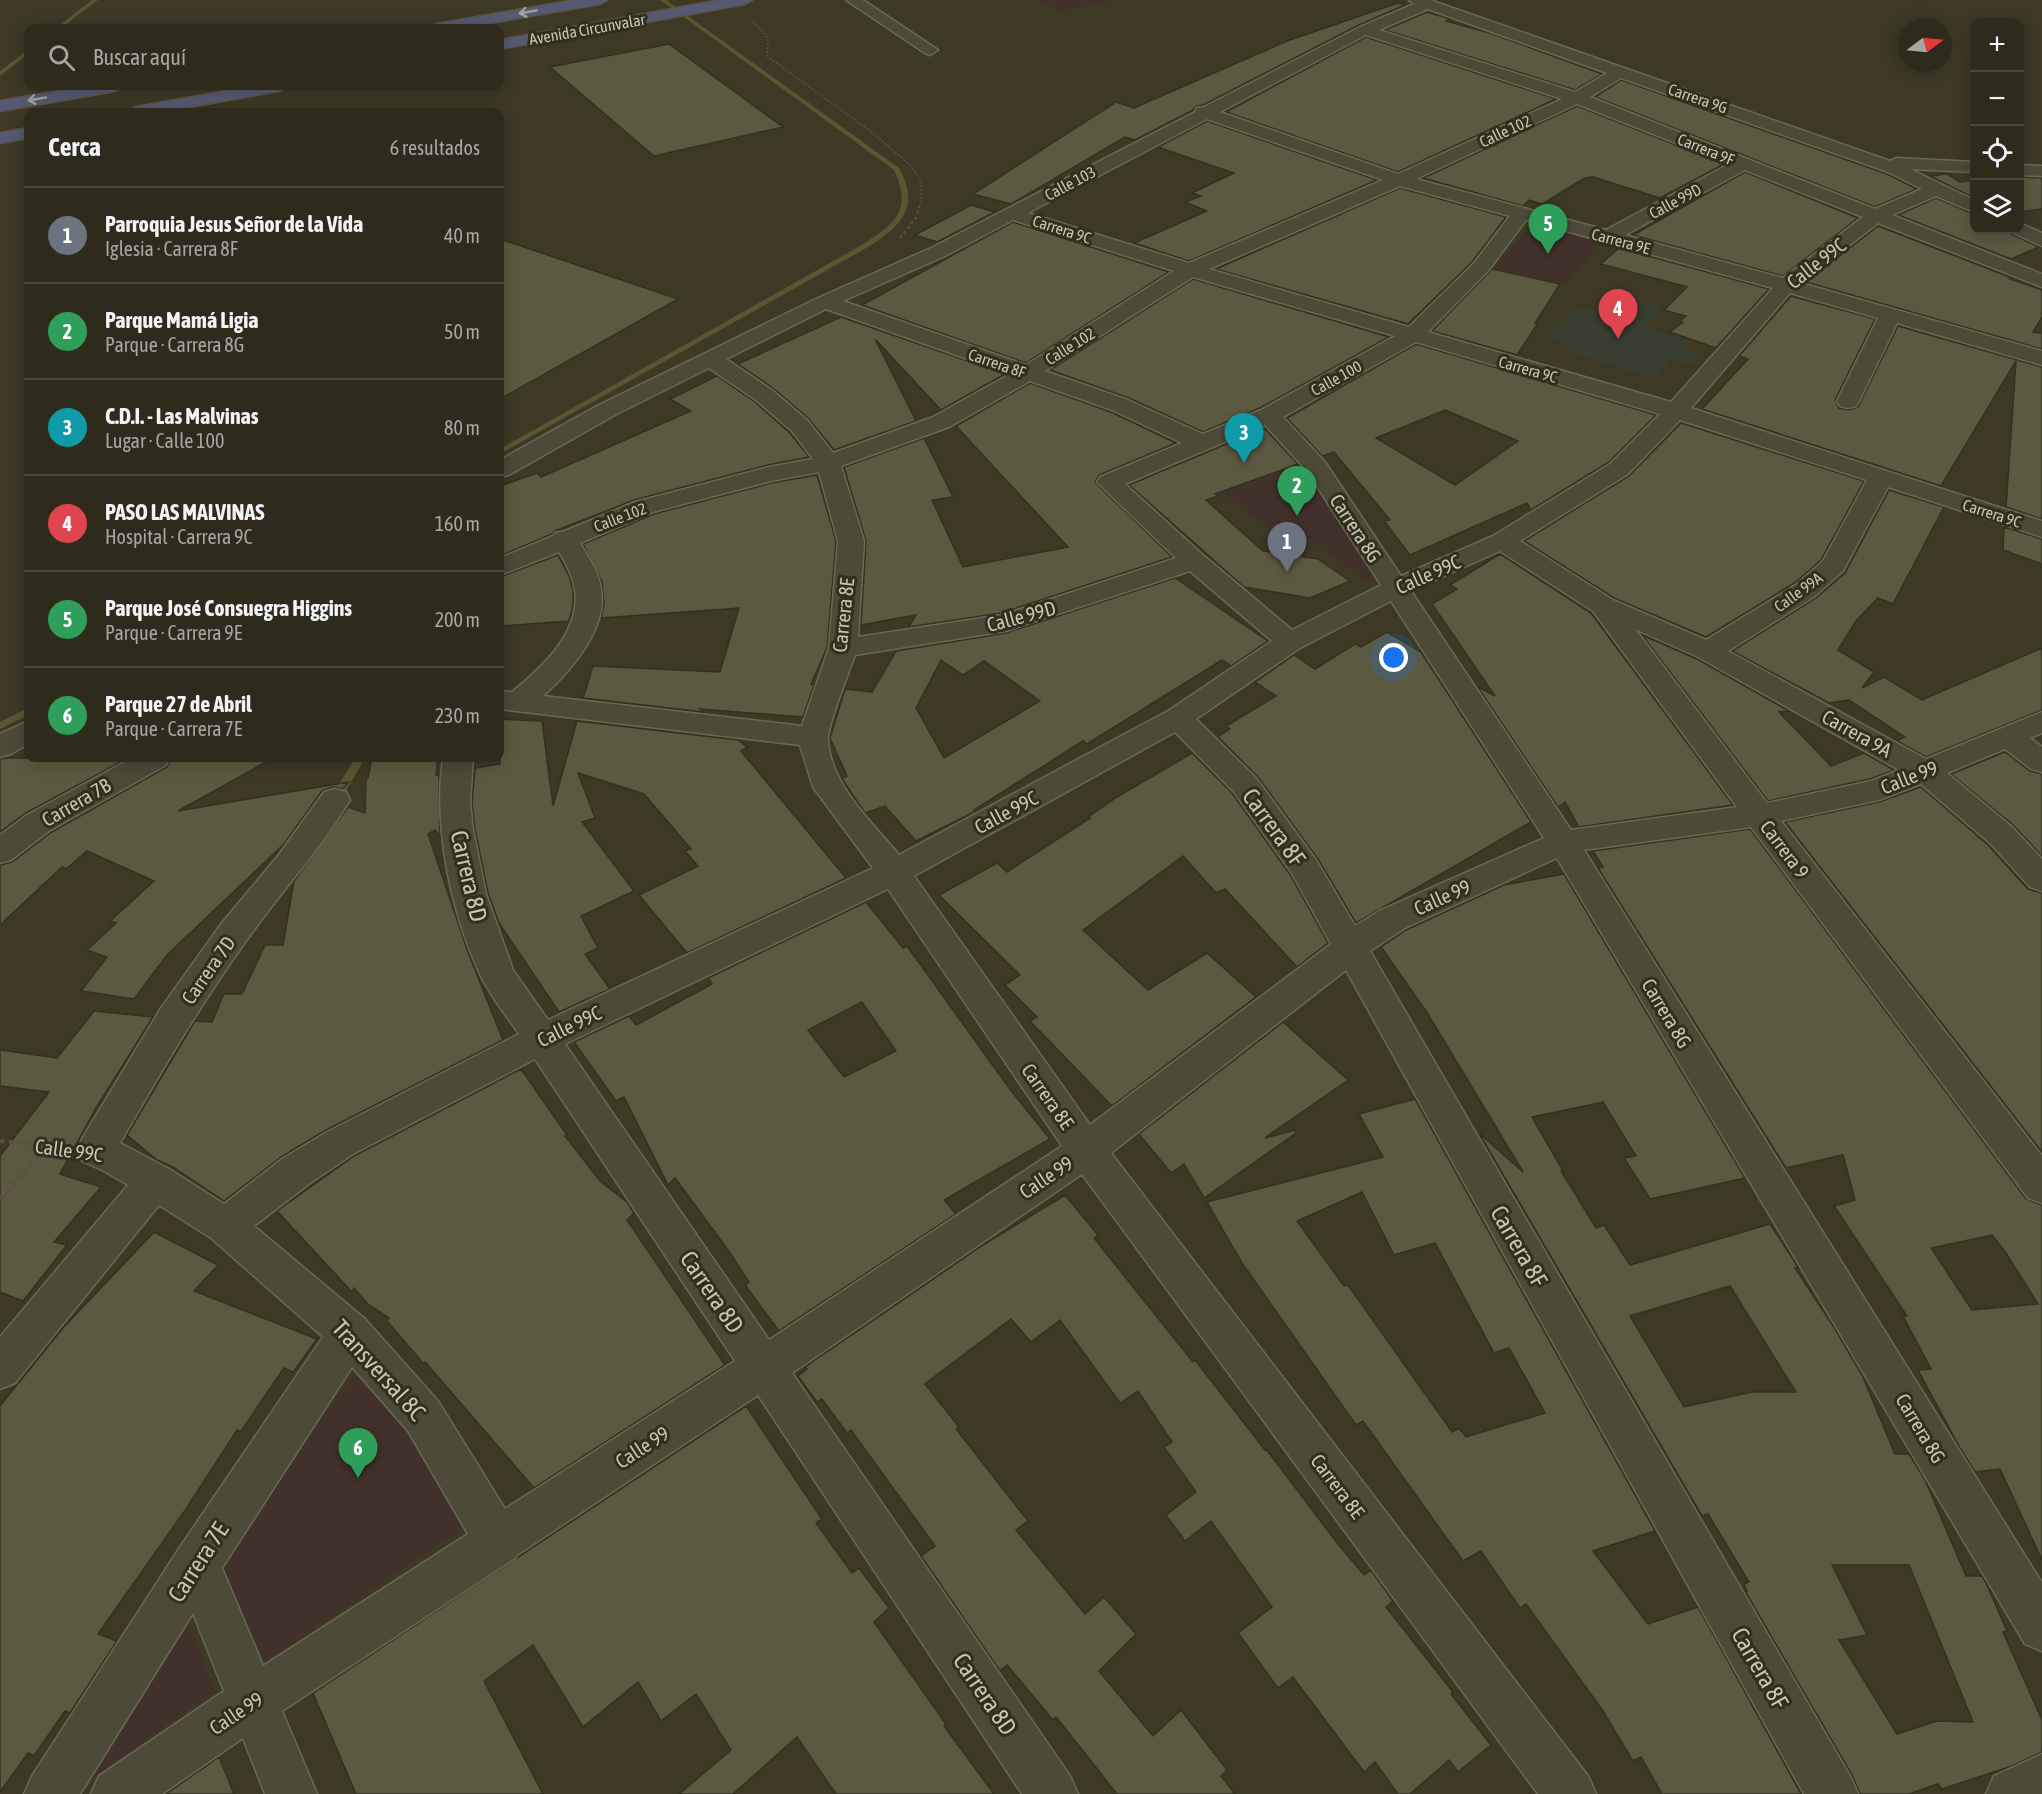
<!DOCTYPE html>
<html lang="es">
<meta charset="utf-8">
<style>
body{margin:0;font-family:"Asap Condensed",sans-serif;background:#3a3729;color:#f1f3f6}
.controls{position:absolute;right:18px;top:18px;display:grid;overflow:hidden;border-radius:12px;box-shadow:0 3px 15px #0003}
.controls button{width:54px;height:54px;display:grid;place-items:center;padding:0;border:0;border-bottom:2px solid #49473b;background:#2e2b1c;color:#f1f3f6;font:30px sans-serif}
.compass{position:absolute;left:1898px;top:18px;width:54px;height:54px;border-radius:50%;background:#2e2b1c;box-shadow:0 3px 15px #0003;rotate:74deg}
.you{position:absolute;left:1394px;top:658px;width:21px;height:21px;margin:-15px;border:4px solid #fff;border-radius:50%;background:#1a73e8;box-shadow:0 0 0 9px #1a73e833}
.badge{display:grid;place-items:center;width:39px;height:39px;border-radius:50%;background:#e69b98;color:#fff;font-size:20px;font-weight:700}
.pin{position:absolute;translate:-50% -50px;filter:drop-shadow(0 2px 3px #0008)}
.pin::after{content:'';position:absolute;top:32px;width:21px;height:18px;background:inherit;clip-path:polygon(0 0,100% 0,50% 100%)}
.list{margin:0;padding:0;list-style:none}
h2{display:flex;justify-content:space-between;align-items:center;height:78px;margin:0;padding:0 24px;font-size:26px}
h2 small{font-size:20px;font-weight:400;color:#a7a7a3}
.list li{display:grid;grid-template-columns:39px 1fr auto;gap:18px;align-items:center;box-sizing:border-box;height:96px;padding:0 24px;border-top:2px solid #49473b}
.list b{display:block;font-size:22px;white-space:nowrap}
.list p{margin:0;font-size:20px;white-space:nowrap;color:#a7a7a3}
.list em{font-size:20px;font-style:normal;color:#a7a7a3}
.icon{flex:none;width:33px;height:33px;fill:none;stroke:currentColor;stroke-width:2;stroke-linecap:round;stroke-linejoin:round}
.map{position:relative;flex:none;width:2042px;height:1794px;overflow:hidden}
.search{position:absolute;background:#2e2b1c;box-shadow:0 3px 15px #0003;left:24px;top:24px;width:480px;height:66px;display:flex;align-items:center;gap:15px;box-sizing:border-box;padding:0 21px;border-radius:12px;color:#a7a7a3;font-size:22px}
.panel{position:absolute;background:#2e2b1c;box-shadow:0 3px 15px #0003;left:24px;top:108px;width:480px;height:654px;border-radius:12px}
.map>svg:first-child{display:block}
.medical{fill:#393e30}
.green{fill:#42312a}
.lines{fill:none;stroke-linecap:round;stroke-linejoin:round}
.stream{fill:#5b5532;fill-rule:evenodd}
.building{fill:#5c5941;stroke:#34311f;stroke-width:1.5;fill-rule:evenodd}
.minor-casing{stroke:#6b6856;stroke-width:3}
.highway-casing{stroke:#585543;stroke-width:3}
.path-far2{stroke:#5d4f46;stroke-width:1.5;stroke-dasharray:2 2;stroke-linecap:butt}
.path-far1{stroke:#5d4f46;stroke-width:2;stroke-dasharray:3 3;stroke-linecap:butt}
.path{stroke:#5d4f46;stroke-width:4;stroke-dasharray:4.5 4.5;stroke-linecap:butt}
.minor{fill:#4d4a38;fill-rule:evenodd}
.highway{fill:#565973;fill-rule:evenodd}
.oneway{stroke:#a0a09d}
.labels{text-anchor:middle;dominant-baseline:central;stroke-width:6;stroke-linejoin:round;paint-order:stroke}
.far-street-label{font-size:16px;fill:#c8c6b4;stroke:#322f1d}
.street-label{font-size:20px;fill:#c8c6b4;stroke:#322f1d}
.near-street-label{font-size:24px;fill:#c8c6b4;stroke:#322f1d}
</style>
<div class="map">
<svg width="2042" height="1794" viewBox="0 0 2042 1794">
<rect width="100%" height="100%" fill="#3d3925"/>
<path class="medical" d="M1632 299 1663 309 1644 327 1691 342 1684 350 1701 355 1692 365 1673 359 1653 379 1563 350 1568 344 1545 337 1581 306 1612 316Z"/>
<path class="green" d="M1038 0H1116L1061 11Z
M1532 225 1601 241 1566 285 1495 268Z
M1302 465 1334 508 1377 577 1367 582 1292 525 1276 533 1223 493Z
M357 1372 414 1429 463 1528 265 1661 217 1558Z
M186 1612 214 1691 83 1785Z"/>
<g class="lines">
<path class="stream" d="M92 0H98L61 28H56Z
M660 0H666L899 168C920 206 903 224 870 246L500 454V449L865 243C897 222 912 209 894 170Z
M28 50V54L0 76V71Z
M28 708V715L0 729V722Z
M355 758H365L339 803H331L329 800Z"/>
</g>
<path class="building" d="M1398 3 1405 5 1359 25 1203 105 1197 106 1193 110 1135 140 1125 137 1011 204 973 194 1116 102 1134 108 1287 41Z
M1427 12 1450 19 1446 21 1490 33 1602 74 1575 90 1385 30Z
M1366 37 1556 99 1398 172 1226 112Z
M669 44 783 127 654 156 550 67Z
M1621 80 1887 174 1917 189 1875 207 1595 97Z
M1577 106 1724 164 1660 198 1593 177 1585 178 1542 204 1529 200 1523 206 1423 178Z
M1207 121 1377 180 1189 261 1134 243 1207 211 1185 202 1201 196 1192 193 1234 173 1158 147Z
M1745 172 1858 218 1783 276 1633 235Z
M1947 174 1960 182 1974 180V198L1930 176Z
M2019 177 2042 178V209L2019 212Z
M1400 188 1506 217 1472 262 1408 324 1216 269Z
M1936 198 1974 214V230H2003L2039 247 2011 259 1898 215Z
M971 205 995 212 937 242 915 235Z
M1013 222 1169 272 1026 363 862 305Z
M1878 226 2012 278 2010 279 2042 290V317L2033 332 2042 333V349L1806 282Z
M500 239 678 299 500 399Z
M1619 248 1769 289 1716 348 1670 332 1683 322 1680 321 1686 316 1664 310 1687 287 1601 264Z
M1492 269 1560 284 1535 323H1538L1517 355 1432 331Z
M1193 279 1389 337 1260 408 1203 432 1129 398 1050 370Z
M1791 296 1875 319 1835 400 1839 408 1849 410 1858 407 1898 326 2042 367V519L2006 507 2016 361 1941 486 1702 409 1748 359 1739 356Z
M841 317 1005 374 941 410 875 339 916 421 834 450 809 419 773 388 738 364Z
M1416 344 1656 415 1609 462 1531 510 1527 503 1410 555 1384 521 1390 520 1334 452 1322 456 1287 418ZM1445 410 1518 441 1455 485 1376 438Z
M717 376 755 402 790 433 809 457 768 465 634 500 555 531 552 534 500 556V486L537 473 541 477 691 411 670 399Z
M1030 383 1111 412 1176 443 1099 475 1095 482 1172 557 1001 613 909 627 916 615 861 625 866 541 844 467 924 438 953 497 932 500 963 567 1068 547 956 426Z
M1681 423 1864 481 1821 560 1796 582 1706 637 1614 598 1524 541 1629 476Z
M1264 428 1298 464 1215 494 1218 496 1206 500 1263 551 1318 559 1350 581 1310 598 1244 587 1129 485Z
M817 475 836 541 827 648 811 684 814 685 803 717 700 709 704 712 583 698 593 666 720 672 739 608 601 618 604 604 602 582 583 544 654 514 771 483Z
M1889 490 1944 507 1893 604 1878 598 1856 621 1838 650 1874 672 1862 688 1884 677 1922 700 2042 648V710L1926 757 1897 741 1905 737 1849 700 1829 703 1732 651 1816 598 1845 573Z
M2004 527 2042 539V564L2003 550Z
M1500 554 1591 613 1733 805 1579 827 1565 802 1558 807 1477 686 1495 696 1432 604 1457 589 1450 585Z
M558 555 569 576 573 590V606L569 621 500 626V577Z
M1175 578 1268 641 1231 666 1222 660 1087 744 1083 741 974 810 976 811 916 841 885 806 865 813 846 785 842 778 847 776 830 738 845 689 872 692 896 651 1006 633ZM941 660 963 675 984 661 1040 701 944 758 916 708Z
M1387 632 1421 652 1531 822 1356 923 1318 859 1258 777 1218 737 1230 729 1226 726 1276 696 1255 682 1294 655 1315 669 1355 644 1361 647Z
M1642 635 1697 659 1789 711 1779 712 1831 766 1864 753 1894 770 1870 779 1768 801Z
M500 719 542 721 553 806 577 721 738 740 747 747 741 751 846 878 687 953 639 895 698 866 685 851 691 849 644 794 578 773 595 818 582 822 634 891 581 916 598 948 585 954 610 989 559 1012 499 923 488 893 475 830 472 803 475 768 500 764Z
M2005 752 2030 771 2042 774V856L2013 825 1951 774Z
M1192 753 1232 793 1291 876 1328 943 1297 967 1225 889 1216 893 1183 856 1083 930 1148 990 1207 953 1256 997 1112 1106 1030 1021 1037 1017 1005 985 1020 975 939 895 997 863 1007 872 1090 818 1088 817 1117 797Z
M7 758H128L26 813 0 832V759Z
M172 758H273L178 811 349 782 342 789 334 787 322 791 284 844 167 955 134 999 81 991 107 957 87 950 116 923 110 921 154 881 87 851 66 869 62 867 0 925V865L12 862 50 833 167 767Z
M372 758H438L436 775H439L440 836 435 830 428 834 468 952 503 1040 326 1130 281 1157 224 1201 173 1167 157 1160 127 1135 195 1021 212 1022 224 994H242L265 945H283L294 881 348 807 365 813 366 779 368 778Z
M1921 787 1988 845 2028 889 2042 893V1152L1785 822 1879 802Z
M1750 829 2026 1199 2042 1205V1560L2000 1469 1975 1472 1960 1448 1918 1370 1931 1369 1903 1316H1907L1834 1206 1855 1200 1843 1155 1786 1168 1598 868 1603 867 1593 851ZM1992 1235 2006 1253 2038 1304 1972 1310 1931 1248Z
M1564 874 1745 1178 1650 1199 1624 1158 1636 1156 1603 1102 1532 1117 1563 1171H1561L1596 1228 1604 1225 1630 1265 1770 1224 1793 1259 1798 1268H1795L1835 1329 1862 1375 1895 1454H1909L1925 1480 1966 1576H1982L1987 1585 2007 1631 2003 1632 2042 1720V1752L2012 1766 1942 1789 1938 1784 1909 1794H1860L1852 1775 1745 1591H1747L1744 1584 1749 1582 1708 1514 1702 1516 1479 1133 1523 1172 1428 1014 1381 947 1406 930 1504 885ZM1730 1286 1796 1392H1752L1684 1407 1630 1316ZM1832 1565H1909L1973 1722 1937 1721 1897 1734 1839 1640 1867 1635Z
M866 902 903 948 907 946 1009 1088 1050 1139 944 1200 956 1214 779 1331 745 1285 749 1282 728 1250 675 1178 668 1185 624 1097 616 1101 574 1042 629 1016 636 1025 712 984 708 978ZM862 1002 896 1051 844 1077 808 1030Z
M94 1011 153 1017 96 1108 60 1174 101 1187 54 1242 67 1245 23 1301 0 1292V1156L49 1092 0 1086V1050L57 1058Z
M1283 1022 1348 1080 1265 1138 1295 1130 1296 1133 1204 1198 1184 1164 1171 1173 1139 1134Z
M521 1069 567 1135 565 1136 601 1182 627 1202 634 1213 627 1220 725 1365 534 1488 425 1362 423 1363 387 1321 389 1318 368 1304 354 1288 352 1292 277 1211 354 1156Z
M1415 1099 1655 1531 1593 1551 1648 1624 1698 1607 1801 1794H1662L1641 1757 1633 1761 1603 1711 1526 1604 1520 1608 1481 1551 1463 1561 1363 1421 1356 1425 1242 1263 1207 1202 1383 1157 1359 1114ZM1362 1192 1394 1255 1435 1243 1494 1353 1509 1348 1545 1413 1466 1437 1459 1428 1452 1432 1348 1285 1344 1286 1297 1221Z
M1065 1195 1098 1235 1094 1238 1193 1362 1195 1360 1265 1450 1266 1449 1338 1544 1364 1575 1371 1570 1393 1601 1386 1607 1453 1692 1451 1694 1491 1745 1458 1772 1449 1760 1410 1794H1398L1375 1762 1364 1772 1293 1677 1278 1688 1238 1633 1272 1607 1211 1521 1185 1541 1166 1515 1196 1492 1164 1447 1172 1442 1138 1391 1120 1403 1060 1320 1031 1342 1011 1319 925 1384 959 1427 956 1429 1028 1521 1016 1530 1085 1614 1104 1597 1136 1634 1099 1671 1153 1736 1181 1710 1227 1770 1221 1776 1235 1794H1117L1056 1717 1053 1720 1007 1665 1000 1671 921 1556 935 1546 851 1430 847 1433 822 1399 817 1402 798 1376 807 1369 805 1367 983 1245Z
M154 1232 218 1265 194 1291 317 1339 293 1372 284 1368 241 1431 237 1430 186 1509 98 1634 117 1641 70 1713 65 1711 34 1756 28 1753 0 1792V1406L62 1329Z
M746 1406 822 1519 816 1523 852 1573 859 1568 889 1608 874 1622 946 1724 944 1726 994 1794H836L797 1737 733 1794H679L731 1750 696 1694 661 1721 638 1682 583 1727 533 1645 484 1681 543 1794H356L313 1693Z
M219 1757 234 1794H166Z"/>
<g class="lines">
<defs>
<path id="minor" d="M846 0H863L938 50 930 55 925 53Z
M1409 0H1430L1890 161 1897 158 1974 162V172L1910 169 1974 200V212L1936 196 1892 215 2042 274V287L1878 223 1801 283 2042 351V365L1897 323 1859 401 1856 406 1848 408 1840 406 1837 401 1878 318 1790 293 1691 408 2042 521V537L1888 487 1843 571 1815 596 1728 651 1926 759 2042 712V733L2030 738 2042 747V772L2031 769 2005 749 1947 773 2012 827 2042 859V891L2030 887 1990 843 1921 784 1879 800 1781 821 2042 1156V1203L2028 1198 1751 827 1584 850 2042 1583V1651L2025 1644 1557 858 1405 928 1370 951 1850 1776 1858 1794H1804L1346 970 1111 1153 1588 1776 1596 1794H1538L1082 1174 792 1373 1070 1776 1078 1794H1022L758 1395 517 1555 515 1558 282 1711 317 1794H265L243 1738 162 1794H91L99 1776 224 1691 193 1613 80 1794H24L32 1776 180 1547 323 1337 211 1238 159 1205 15 1383 0 1389V1337L128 1185 104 1171 82 1161 77 1150 82 1139 161 1008 221 924 278 856 324 792 335 789 346 792 350 800C319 851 278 895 244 944 198 1008 159 1075 120 1143L169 1169 224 1204 282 1159 327 1132 519 1034C506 1015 491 997 481 976 451 913 433 827 443 758H473L470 803 473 830 486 894 513 970 548 1020 873 868 813 787 800 745 500 709V691L512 692C541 668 581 633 575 590 573 576 566 563 559 552L500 575V558L553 536 555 533 565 531 635 502 769 467 813 459 792 431 756 400 709 368 613 416 509 475 500 477V460L597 406 818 298 931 248 1195 112 1197 108 1204 107 1360 27 1414 4ZM1428 9 1607 73 1575 92 1379 30ZM1366 35 1562 99 1398 174 1220 112ZM1621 78 1888 172 1922 189 1875 209 1590 97ZM1577 104 1729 164 1606 230 1416 179ZM1207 119 1383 180 1189 263 1028 213ZM1745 170 1863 217 1783 278 1625 235ZM1400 186 1510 216 1474 263 1409 327 1209 269ZM1013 220 1174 271 1026 365 843 301 945 256ZM1526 220 1773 288 1671 402 1428 332 1488 271ZM1193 277 1395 336 1261 410 1203 434 1128 400 1045 371ZM826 309 1010 374 933 417 833 453 808 421 772 390 726 359ZM1416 342 1660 414 1610 464 1493 536 1401 576 1325 462 1283 417ZM1030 381 1112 410 1182 443 1100 477 1097 482 1176 558 1002 615 858 637 864 541 841 466 949 427ZM1680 420 1867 480 1823 561 1797 584 1706 640 1613 600 1520 541 1628 474ZM1265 425 1307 471 1381 585 1292 630 1203 555 1125 484ZM819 472 838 541 829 648 802 726 543 696C570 672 608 629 601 589 599 572 588 557 580 543L653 512 771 481ZM1500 551 1593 611 1737 807 1571 830 1411 591ZM1190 571 1272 641 1168 711 899 855C872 822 829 784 828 738 828 725 849 671 855 655L1006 631ZM1391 601 1544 838 1381 910 1355 926 1316 860 1256 778 1196 719 1300 648ZM1635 629 1698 657 1899 770 1871 781 1767 803ZM1175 732 1234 792 1293 875 1331 944 1090 1125 914 876ZM888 889 1062 1146 769 1340 565 1044ZM535 1059 735 1361 505 1509 438 1401 365 1319 254 1226 310 1183 353 1154ZM352 1367 408 1431 468 1534 263 1666 222 1568Z
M2020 165 2042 166V176L2020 175Z
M2020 223 2042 233V246L2013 233 2011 230H2020Z
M28 721V744L11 754 0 757V734Z
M132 758H170L166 765 49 831 11 860 0 863V835L27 815Z
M2042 1754V1794H1986L1994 1776Z"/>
<path id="highway" d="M575 0H607L600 4 460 28H430L437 24Z
M721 0H752L745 4 500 49V40Z
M90 86H123L115 91 0 111V101Z
M255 86H287L279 91 161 112H128L136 107Z
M28 128V138L0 143V133Z"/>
</defs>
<use href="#minor" class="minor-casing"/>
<use href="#highway" class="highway-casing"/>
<path class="path-far2" d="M753 21 768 38 767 56 873 133 910 165 918 176 921 185V202"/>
<path class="path-far1" d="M900 238 916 218 921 201"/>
<path class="path" d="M0 1141 60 1147
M0 1199 46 1146"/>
<use href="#minor" class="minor"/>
<use href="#highway" class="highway"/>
</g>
<defs><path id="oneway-shaft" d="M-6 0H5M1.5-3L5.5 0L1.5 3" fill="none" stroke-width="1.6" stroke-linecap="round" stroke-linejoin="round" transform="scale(1.5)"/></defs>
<g class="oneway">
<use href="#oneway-shaft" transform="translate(528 12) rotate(170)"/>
<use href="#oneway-shaft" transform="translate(37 99) rotate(170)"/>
</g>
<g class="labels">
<g class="far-street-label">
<text transform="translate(587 29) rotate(-10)">Avenida Circunvalar</text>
<text transform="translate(1698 98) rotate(19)">Carrera 9G</text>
<text transform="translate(1505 131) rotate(-25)">Calle 102</text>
<text transform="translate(1706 149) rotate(22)">Carrera 9F</text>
<text transform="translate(1070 183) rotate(-28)">Calle 103</text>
<text transform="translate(1675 201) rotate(-28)">Calle 99D</text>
<text transform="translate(1062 229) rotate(18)">Carrera 9C</text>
<text transform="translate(1621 241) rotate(15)">Carrera 9E</text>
<text transform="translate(1070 346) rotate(-32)">Calle 102</text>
<text transform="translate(997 363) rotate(19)">Carrera 8F</text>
<text transform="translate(1528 369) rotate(16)">Carrera 9C</text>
<text transform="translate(1336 378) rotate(-29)">Calle 100</text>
<text transform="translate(1992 513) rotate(18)">Carrera 9C</text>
<text transform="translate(620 517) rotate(-21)">Calle 102</text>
<text transform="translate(1798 592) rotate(-36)">Calle 99A</text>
</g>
<g class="street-label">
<text transform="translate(1816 263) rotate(-38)">Calle 99C</text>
<text transform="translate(1356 528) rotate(57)">Carrera 8G</text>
<text transform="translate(1428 574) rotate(-24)">Calle 99C</text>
<text transform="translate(843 615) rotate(-84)">Carrera 8E</text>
<text transform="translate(1021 616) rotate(-15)">Calle 99D</text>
<text transform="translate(1857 733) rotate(29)">Carrera 9A</text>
<text transform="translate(1909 777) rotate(-21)">Calle 99</text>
<text transform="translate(76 802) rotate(-30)">Carrera 7B</text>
<text transform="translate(1006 812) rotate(-28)">Calle 99C</text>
<text transform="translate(1785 849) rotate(53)">Carrera 9</text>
<text transform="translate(1442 897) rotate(-24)">Calle 99</text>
<text transform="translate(208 970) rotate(-55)">Carrera 7D</text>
<text transform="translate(1667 1013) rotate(59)">Carrera 8G</text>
<text transform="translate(569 1026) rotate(-26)">Calle 99C</text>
<text transform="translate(1048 1096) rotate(55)">Carrera 8E</text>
<text transform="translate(69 1150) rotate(8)">Calle 99C</text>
<text transform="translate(1046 1177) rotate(-34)">Calle 99</text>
<text transform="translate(1921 1428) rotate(59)">Carrera 8G</text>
<text transform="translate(642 1447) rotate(-33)">Calle 99</text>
<text transform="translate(1338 1486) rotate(53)">Carrera 8E</text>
<text transform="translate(236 1713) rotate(-34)">Calle 99</text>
</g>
<g class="near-street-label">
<text transform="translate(1274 827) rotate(54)">Carrera 8F</text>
<text transform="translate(469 876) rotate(77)">Carrera 8D</text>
<text transform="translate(1519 1246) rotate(60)">Carrera 8F</text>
<text transform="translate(712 1292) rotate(56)">Carrera 8D</text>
<text transform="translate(379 1370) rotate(48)">Transversal 8C</text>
<text transform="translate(198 1562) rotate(-57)">Carrera 7E</text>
<text transform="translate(1760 1668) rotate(60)">Carrera 8F</text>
<text transform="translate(985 1694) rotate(56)">Carrera 8D</text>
</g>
</g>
</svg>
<div class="controls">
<button>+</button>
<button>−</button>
<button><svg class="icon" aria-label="locate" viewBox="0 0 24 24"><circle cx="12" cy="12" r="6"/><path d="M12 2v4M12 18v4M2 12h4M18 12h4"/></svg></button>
<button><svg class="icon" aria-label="layers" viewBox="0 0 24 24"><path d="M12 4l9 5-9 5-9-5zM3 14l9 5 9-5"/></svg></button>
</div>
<svg class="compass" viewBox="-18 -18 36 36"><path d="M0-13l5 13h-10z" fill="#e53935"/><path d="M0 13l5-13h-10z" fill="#a7a7a3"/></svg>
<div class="you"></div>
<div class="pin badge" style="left:1287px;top:572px;background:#6b7280">1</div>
<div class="pin badge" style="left:1297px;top:516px;background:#2e9e5b">2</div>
<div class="pin badge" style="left:1244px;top:463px;background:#0f9aa8">3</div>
<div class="pin badge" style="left:1618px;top:339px;background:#e0444e">4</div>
<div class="pin badge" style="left:1548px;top:254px;background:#2e9e5b">5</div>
<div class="pin badge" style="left:358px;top:1478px;background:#2e9e5b">6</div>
<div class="search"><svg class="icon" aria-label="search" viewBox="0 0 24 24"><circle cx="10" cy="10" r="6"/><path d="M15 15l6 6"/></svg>Buscar aquí</div>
<section class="panel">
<h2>Cerca<small>6 resultados</small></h2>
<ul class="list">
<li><span class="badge" style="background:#6b7280">1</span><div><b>Parroquia Jesus Señor de la Vida</b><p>Iglesia · Carrera 8F</p></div><em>40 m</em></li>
<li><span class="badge" style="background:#2e9e5b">2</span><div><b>Parque Mamá Ligia</b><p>Parque · Carrera 8G</p></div><em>50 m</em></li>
<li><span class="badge" style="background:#0f9aa8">3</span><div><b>C.D.I. - Las Malvinas</b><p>Lugar · Calle 100</p></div><em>80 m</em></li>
<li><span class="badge" style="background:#e0444e">4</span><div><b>PASO LAS MALVINAS</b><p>Hospital · Carrera 9C</p></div><em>160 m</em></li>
<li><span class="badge" style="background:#2e9e5b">5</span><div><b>Parque José Consuegra Higgins</b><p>Parque · Carrera 9E</p></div><em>200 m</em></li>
<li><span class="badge" style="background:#2e9e5b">6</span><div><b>Parque 27 de Abril</b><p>Parque · Carrera 7E</p></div><em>230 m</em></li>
</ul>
</section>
</div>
